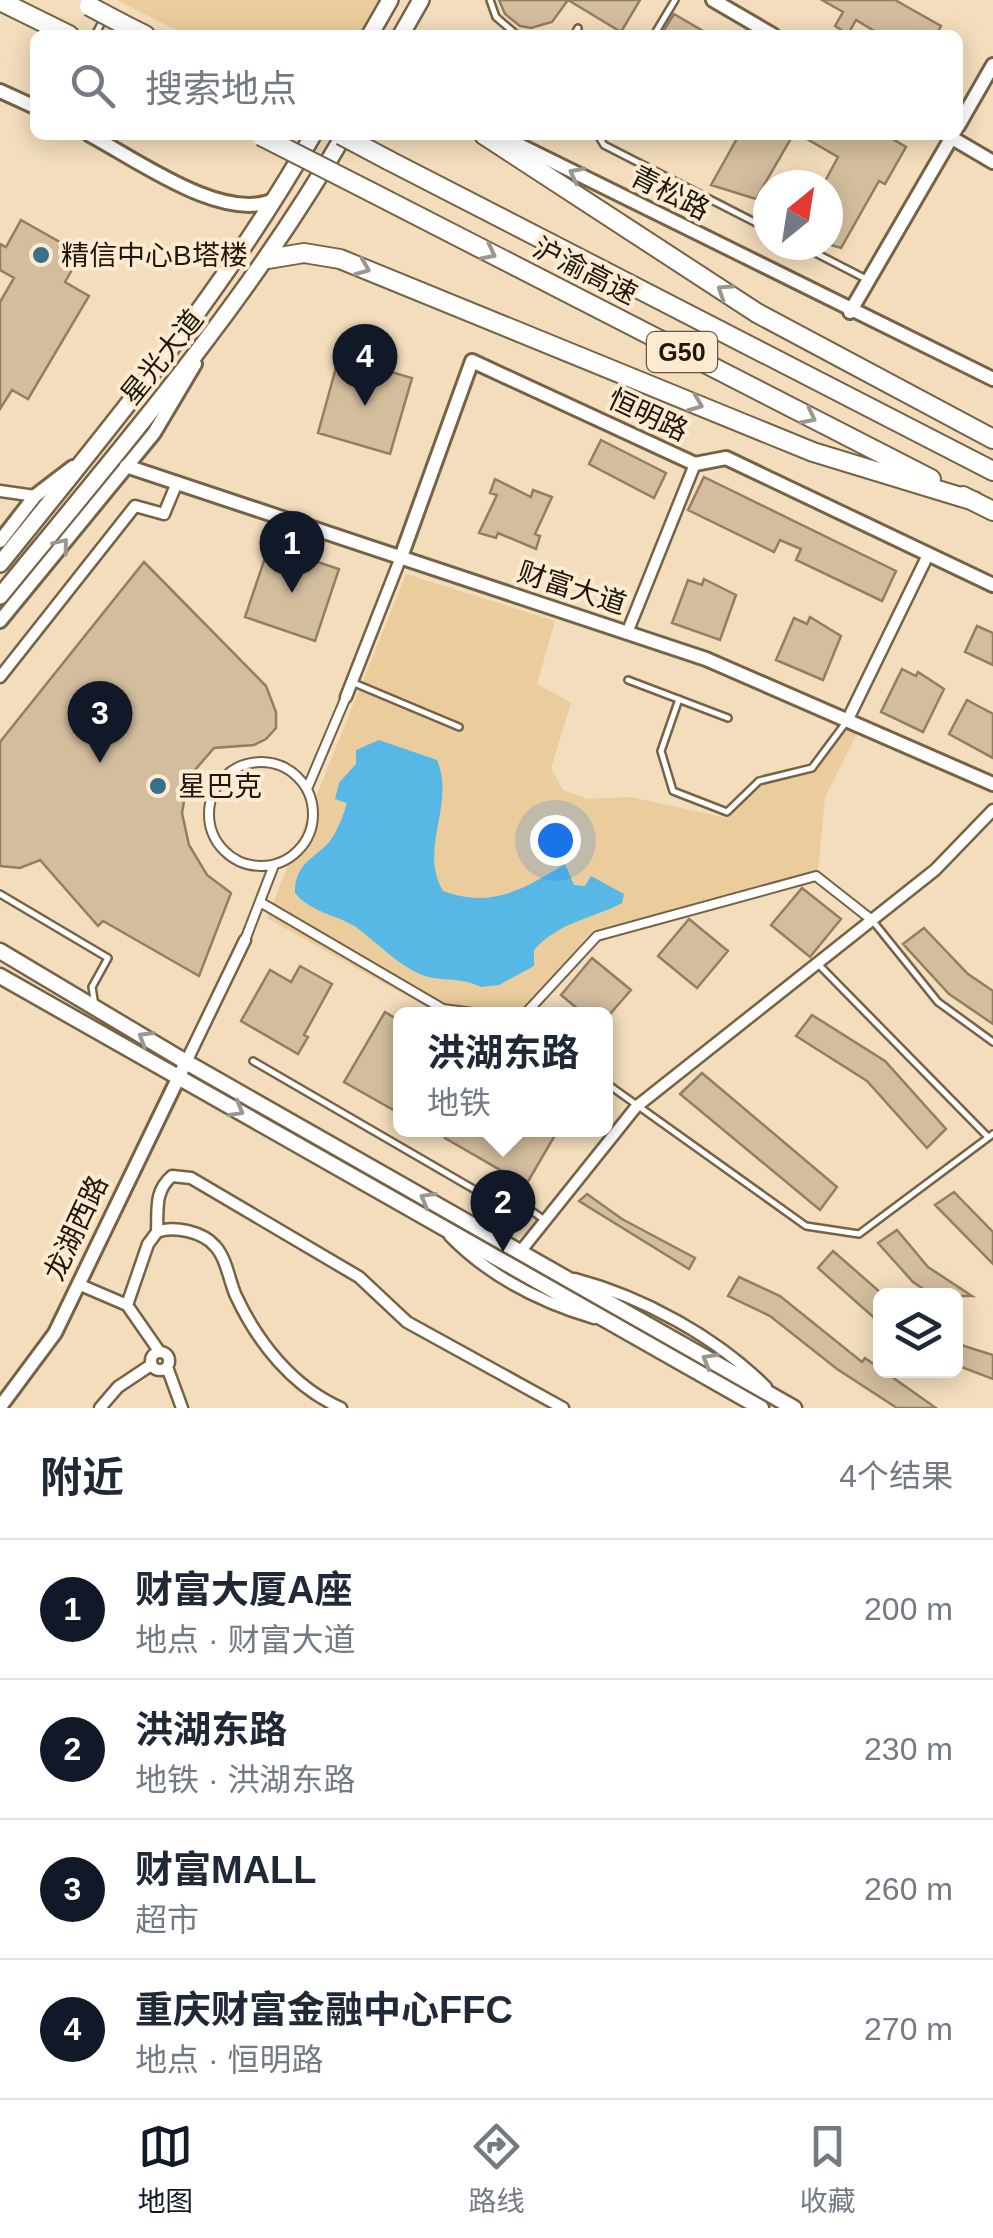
<!DOCTYPE html>
<html lang="zh">
<meta charset="utf-8">
<style>
body{margin:0;font-family:Helvetica,"Noto Sans SC",sans-serif;background:#f6f6f7;color:#1f2937}
.controls{position:absolute;right:30px;bottom:30px;display:grid;overflow:hidden;border-radius:15px;box-shadow:0 5px 25px #0003}
.controls button{width:90px;height:90px;display:grid;place-items:center;padding:0;border:0;border-bottom:2px solid #e0e1e3;background:#fff;color:#1f2937;font:50px sans-serif}
.compass{position:absolute;left:753px;top:170px;width:90px;height:90px;border-radius:50%;background:#fff;box-shadow:0 5px 25px #0003;rotate:30deg}
.you{position:absolute;left:555px;top:840px;width:35px;height:35px;margin:-25px;border:8px solid #fff;border-radius:50%;background:#1a73e8;box-shadow:0 0 0 15px #1a73e833}
.badge{display:grid;place-items:center;width:65px;height:65px;border-radius:50%;background:#111827;color:#fff;font-size:32px;font-weight:700}
.pin{position:absolute;translate:-50% -82px;filter:drop-shadow(0 2px 5px #0008)}
.pin::after{content:'';position:absolute;top:52px;width:35px;height:30px;background:inherit;clip-path:polygon(0 0,100% 0,50% 100%)}
.popup{position:absolute;left:393px;top:1007px;width:220px;height:130px;box-sizing:border-box;display:grid;place-content:center;border-radius:15px;background:#fff;filter:drop-shadow(0 2px 8px #0005);font-size:32px;white-space:nowrap;color:#747a83}
.popup b{font-size:38px;color:#1f2937}
.popup::after{content:'';position:absolute;left:50%;top:100%;margin-left:-20px;border:20px solid transparent;border-top-color:#fff}
.list{margin:0;padding:0;list-style:none}
h2{display:flex;justify-content:space-between;align-items:center;height:130px;margin:0;padding:0 40px;font-size:42px}
h2 small{font-size:32px;font-weight:400;color:#747a83}
.list li{display:grid;grid-template-columns:65px 1fr auto;gap:30px;align-items:center;box-sizing:border-box;height:140px;padding:0 40px;border-top:2px solid #e0e1e3}
.list b{display:block;font-size:38px;white-space:nowrap}
.list p{margin:0;font-size:32px;white-space:nowrap;color:#747a83}
.list em{font-size:32px;font-style:normal;color:#747a83}
.icon{flex:none;width:55px;height:55px;fill:none;stroke:currentColor;stroke-width:2;stroke-linecap:round;stroke-linejoin:round}
.map{position:relative;flex:none;width:993px;height:1408px;overflow:hidden}
.search{position:absolute;background:#fff;box-shadow:0 5px 25px #0003;left:30px;right:30px;top:30px;height:110px;display:flex;align-items:center;gap:25px;box-sizing:border-box;padding:0 35px;border-radius:15px;color:#747a83;font-size:38px}
.sheet{height:690px;background:#fff}
nav{display:flex;justify-content:space-around;align-items:center;box-sizing:border-box;height:140px;border-top:2px solid #e0e1e3;background:#fff;font-size:28px;color:#747a83}
nav a{display:grid;justify-items:center;gap:5px}
nav .on{color:#111827}
.map>svg:first-child{display:block}
.green{fill:#eacc9d}
.water{fill:#57b8e6}
.building{fill:#d3bd9d;stroke:#927e60;stroke-width:2.5}
.lines{fill:none;stroke-linecap:round;stroke-linejoin:round}
.service-casing{stroke:#766346;stroke-width:10}
.pedestrian-casing{stroke:#766346;stroke-width:12}
.minor-casing{stroke:#766346;stroke-width:15}
.tertiary-casing{stroke:#766346;stroke-width:18}
.secondary-casing{stroke:#766346;stroke-width:19}
.primary-casing{stroke:#766346;stroke-width:20}
.motorway-casing{stroke:#766346;stroke-width:22}
.service{stroke:#fff;stroke-width:5}
.pedestrian{stroke:#fff;stroke-width:8}
.minor{stroke:#fff;stroke-width:10}
.tertiary{stroke:#fff;stroke-width:12}
.secondary{stroke:#fff;stroke-width:14}
.primary{stroke:#fff;stroke-width:15}
.motorway{stroke:#fff;stroke-width:18}
.motorway-bridge-casing{stroke:#766346;stroke-width:22;stroke-linecap:butt}
.motorway-bridge{stroke:#fff;stroke-width:18}
.oneway{stroke:#9a9791}
.poi-dot{fill:#386f8a;stroke:#fdebd1;stroke-width:4}
.labels{text-anchor:middle;dominant-baseline:central;stroke-width:8;stroke-linejoin:round;paint-order:stroke}
.shield{fill:#fdebd1;stroke:#625746;stroke-width:2.5}
.shield-label{font-size:25px;font-weight:bold;fill:#1f170b}
.street-label{font-size:28px;fill:#1f170b;stroke:#fdebd1}
.poi-label{font-size:28px;fill:#1f170b;stroke:#fdebd1;text-anchor:start}
</style>
<div class="map">
<svg width="993" height="1408" viewBox="0 0 993 1408">
<rect width="100%" height="100%" fill="#f3ddbc"/>
<path class="green" d="M117 0H380L360 35H186Z
M406 574 555 621 537 684 571 703 551 768 563 790 587 799 631 797 727 818 762 784 815 770 846 728 857 733 825 797 818 872 593 930 519 1014H439L267 918Z"/>
<path class="water" d="M379 740 437 760C456 804 418 849 443 891 492 909 524 889 565 864L574 885 585 886 591 876 624 894 622 903C592 919 560 921 534 950V966L499 985 481 987C455 975 441 983 420 974 395 963 377 942 356 927 334 913 313 914 295 893 295 863 313 860 330 841 338 830 343 816 347 803L335 799 339 783 356 764V750Z"/>
<path class="building" d="M499 0H640L621 32 568 0 552 22 531 28 520 26 505 14Z
M822 0H895L941 26 936 35H881L856 20 848 34 835 26 843 12Z
M674 14 710 35H661Z
M739 135H793L756 199 711 185Z
M800 135H886L906 147 885 184 879 181 841 248 828 244V185H823L838 157Z
M21 220 81 254 65 282 89 296 28 399 12 390 0 409V302L14 278 0 270V244L6 247Z
M339 357 412 378 390 454 318 433Z
M601 440 666 473 654 498 589 464Z
M704 477 896 571 882 601 796 560 801 549 780 540 774 552 688 510Z
M495 479 531 497 533 490 552 497 535 534 540 536 536 549 498 533 496 538 479 533 497 495 490 493Z
M269 546 339 569 315 641 245 617Z
M144 562 266 686 276 712V728L266 739 254 745 214 748 188 778 182 813 189 845 207 875 231 893 199 976 103 921 98 926 40 860 20 868 0 866V742Z
M704 579 736 595 720 640 672 623 688 580 702 585Z
M810 617 841 636 823 680 776 660 794 618 807 624Z
M977 626 993 633V665L965 652Z
M902 669 916 676 918 672 944 689 923 732 881 712Z
M967 700 993 714V758L949 734Z
M802 888 841 919 810 957 771 925Z
M689 919 728 951 697 988 658 956Z
M924 928 968 974 993 991V1024L949 994 903 944Z
M592 958 631 990 610 1014H584L561 995Z
M300 966 332 984 304 1035 308 1037 298 1054 241 1021 270 970 291 982Z
M385 1012 400 1021V1106L397 1112 344 1082Z
M812 1015 885 1061 946 1129 927 1148 867 1081 796 1036Z
M702 1073 837 1187 820 1210 680 1094Z
M450 1130H558L526 1185 445 1138Z
M954 1192 993 1232V1264L935 1205Z
M587 1194 622 1219 695 1258 689 1269 579 1201Z
M897 1230 928 1267 972 1296H934L913 1282 878 1243Z
M833 1251 880 1292V1323L818 1268Z
M739 1277 780 1296 862 1362 865 1358 936 1408H897L837 1369 770 1316 728 1296Z
M961 1345 993 1355V1379L956 1365Z"/>
<g class="lines">
<defs>
<path id="service" d="M490 0 496 17 517 35
M95 35 103 20
M574 35 578 28
M654 35 675 0
M598 135 604 145 768 229
M800 245 868 280
M628 680 728 718
M354 683 459 727
M679 699 661 751 673 791 727 812 759 781 812 768 847 721
M0 894 108 958 92 987 95 1006
M872 920 938 1002 993 1042
M819 965 988 1137
M253 1061 489 1198 511 1196 543 1219
M606 1083 806 1226 859 1234 993 1134"/>
<path id="pedestrian" d="M209 814a52 52 0 1 1 104 0a52 52 0 1 1-104 0Z
M307 789 346 697
M260 902 443 1009 481 1014
M245 940 274 865
M525 1014 597 936 816 876 872 920"/>
<path id="minor" d="M0 491 35 496
M627 633 695 464
M0 677 135 506 164 514 176 485
M346 697 401 557
M848 719 928 555
M186 1062 245 940
M157 1232C158 1210 154 1191 172 1176L191 1178 359 1277 407 1322 563 1408
M450 1236C489 1276 540 1302 594 1318
M520 1252 636 1107 935 870 993 810
M575 1279C643 1297 716 1337 766 1387
M78 1284 127 1305 159 1351
M127 1305 148 1244 157 1232C174 1225 203 1232 215 1246 227 1259 229 1281 236 1296 258 1343 293 1387 341 1408
M151 1361a9 9 0 1 1 18 0a9 9 0 1 1-18 0Z
M167 1367 182 1408
M100 1408 118 1387 151 1365"/>
<path id="tertiary" d="M713 0 773 35
M0 91 35 107
M958 126 993 65
M90 135C137 160 223 223 274 200
M499 135 993 379
M947 135 993 162
M850 312 953 135
M126 466 706 659 993 784
M0 541 35 496 73 467
M401 557 472 361 695 464 726 458 993 585
M0 621 154 433 195 364
M0 1407 55 1333 186 1062"/>
<path id="secondary" d="M0 951 186 1062 794 1408
M0 976 761 1408"/>
<path id="primary" d="M370 35 390 0
M401 35 421 0
M0 564C112 425 225 290 313 135
M0 596C122 447 247 303 344 135"/>
<path id="motorway" d="M0 1 69 35
M123 24 145 35
M484 135 757 313 993 439
M388 160 993 471
M371 192 931 479
M268 259 304 253 340 259 813 452 974 501
M963 496 993 511"/>
</defs>
<use href="#service" class="service-casing"/>
<use href="#pedestrian" class="pedestrian-casing"/>
<use href="#minor" class="minor-casing"/>
<use href="#tertiary" class="tertiary-casing"/>
<use href="#secondary" class="secondary-casing"/>
<use href="#primary" class="primary-casing"/>
<use href="#motorway" class="motorway-casing"/>
<use href="#service" class="service"/>
<use href="#pedestrian" class="pedestrian"/>
<use href="#minor" class="minor"/>
<use href="#tertiary" class="tertiary"/>
<use href="#secondary" class="secondary"/>
<use href="#primary" class="primary"/>
<use href="#motorway" class="motorway"/>
<defs>
<path id="motorway-bridge" d="M89 6 123 24
M341 135 388 160
M261 136 371 192"/>
</defs>
<use href="#motorway-bridge" class="motorway-bridge-casing"/>
<use href="#motorway-bridge" class="motorway-bridge"/>
</g>
<defs><path id="oneway-chevron" d="M-2-3.5L2.5 0L-2 3.5" fill="none" stroke-width="1.6" stroke-linecap="round" stroke-linejoin="round" transform="scale(2.5)"/></defs>
<g class="oneway">
<use href="#oneway-chevron" transform="translate(576 174) rotate(-153)"/>
<use href="#oneway-chevron" transform="translate(489 253) rotate(27)"/>
<use href="#oneway-chevron" transform="translate(363 268) rotate(22)"/>
<use href="#oneway-chevron" transform="translate(724 291) rotate(-147)"/>
<use href="#oneway-chevron" transform="translate(696 404) rotate(22)"/>
<use href="#oneway-chevron" transform="translate(809 417) rotate(27)"/>
<use href="#oneway-chevron" transform="translate(62 545) rotate(-51)"/>
<use href="#oneway-chevron" transform="translate(145 1038) rotate(-149)"/>
<use href="#oneway-chevron" transform="translate(237 1110) rotate(30)"/>
<use href="#oneway-chevron" transform="translate(427 1199) rotate(-150)"/>
<use href="#oneway-chevron" transform="translate(709 1360) rotate(-150)"/>
</g>
<g class="poi-dot">
<circle cx="41" cy="255" r="10"/>
<circle cx="158" cy="786" r="10"/>
</g>
<g class="labels">
<rect class="shield" x="647" y="332" width="70" height="40" rx="8"/>
<g class="shield-label">
<text x="682" y="352">G50</text>
</g>
<g class="street-label">
<text transform="translate(670 193) rotate(27)">青松路</text>
<text transform="translate(585 271) rotate(27)">沪渝高速</text>
<text transform="translate(162 357) rotate(-51)">星光大道</text>
<text transform="translate(648 415) rotate(25)">恒明路</text>
<text transform="translate(572 588) rotate(18)">财富大道</text>
<text transform="translate(76 1228) rotate(-65)">龙湖西路</text>
</g>
<g class="poi-label">
<text x="61" y="255">精信中心B塔楼</text>
<text x="178" y="786">星巴克</text>
</g>
</g>
</svg>
<div class="controls">
<button><svg class="icon" aria-label="layers" viewBox="0 0 24 24"><path d="M12 4l9 5-9 5-9-5zM3 14l9 5 9-5"/></svg></button>
</div>
<svg class="compass" viewBox="-18 -18 36 36"><path d="M0-13l5 13h-10z" fill="#e53935"/><path d="M0 13l5-13h-10z" fill="#747a83"/></svg>
<div class="you"></div>
<div class="pin badge" style="left:292px;top:593px">1</div>
<div class="pin badge" style="left:503px;top:1252px">2</div>
<div class="popup"><b>洪湖东路</b>地铁</div>
<div class="pin badge" style="left:100px;top:763px">3</div>
<div class="pin badge" style="left:365px;top:406px">4</div>
<div class="search"><svg class="icon" aria-label="search" viewBox="0 0 24 24"><circle cx="10" cy="10" r="6"/><path d="M15 15l6 6"/></svg>搜索地点</div>
</div>
<section class="sheet">
<h2>附近<small>4个结果</small></h2>
<ul class="list">
<li><span class="badge">1</span><div><b>财富大厦A座</b><p>地点 · 财富大道</p></div><em>200 m</em></li>
<li><span class="badge">2</span><div><b>洪湖东路</b><p>地铁 · 洪湖东路</p></div><em>230 m</em></li>
<li><span class="badge">3</span><div><b>财富MALL</b><p>超市</p></div><em>260 m</em></li>
<li><span class="badge">4</span><div><b>重庆财富金融中心FFC</b><p>地点 · 恒明路</p></div><em>270 m</em></li>
</ul>
</section>
<nav>
<a class="on"><svg class="icon" aria-label="map" viewBox="0 0 24 24"><path d="M3 6l6-2 6 2 6-2v14l-6 2-6-2-6 2zM9 4v14M15 6v14"/></svg>地图</a>
<a><svg class="icon" aria-label="directions" viewBox="0 0 24 24"><path d="M12 3l9 9-9 9-9-9zM9 14v-3h6M13 9l2 2-2 2"/></svg>路线</a>
<a><svg class="icon" aria-label="saved" viewBox="0 0 24 24"><path d="M7 4h10v16l-5-4-5 4z"/></svg>收藏</a>
</nav>
